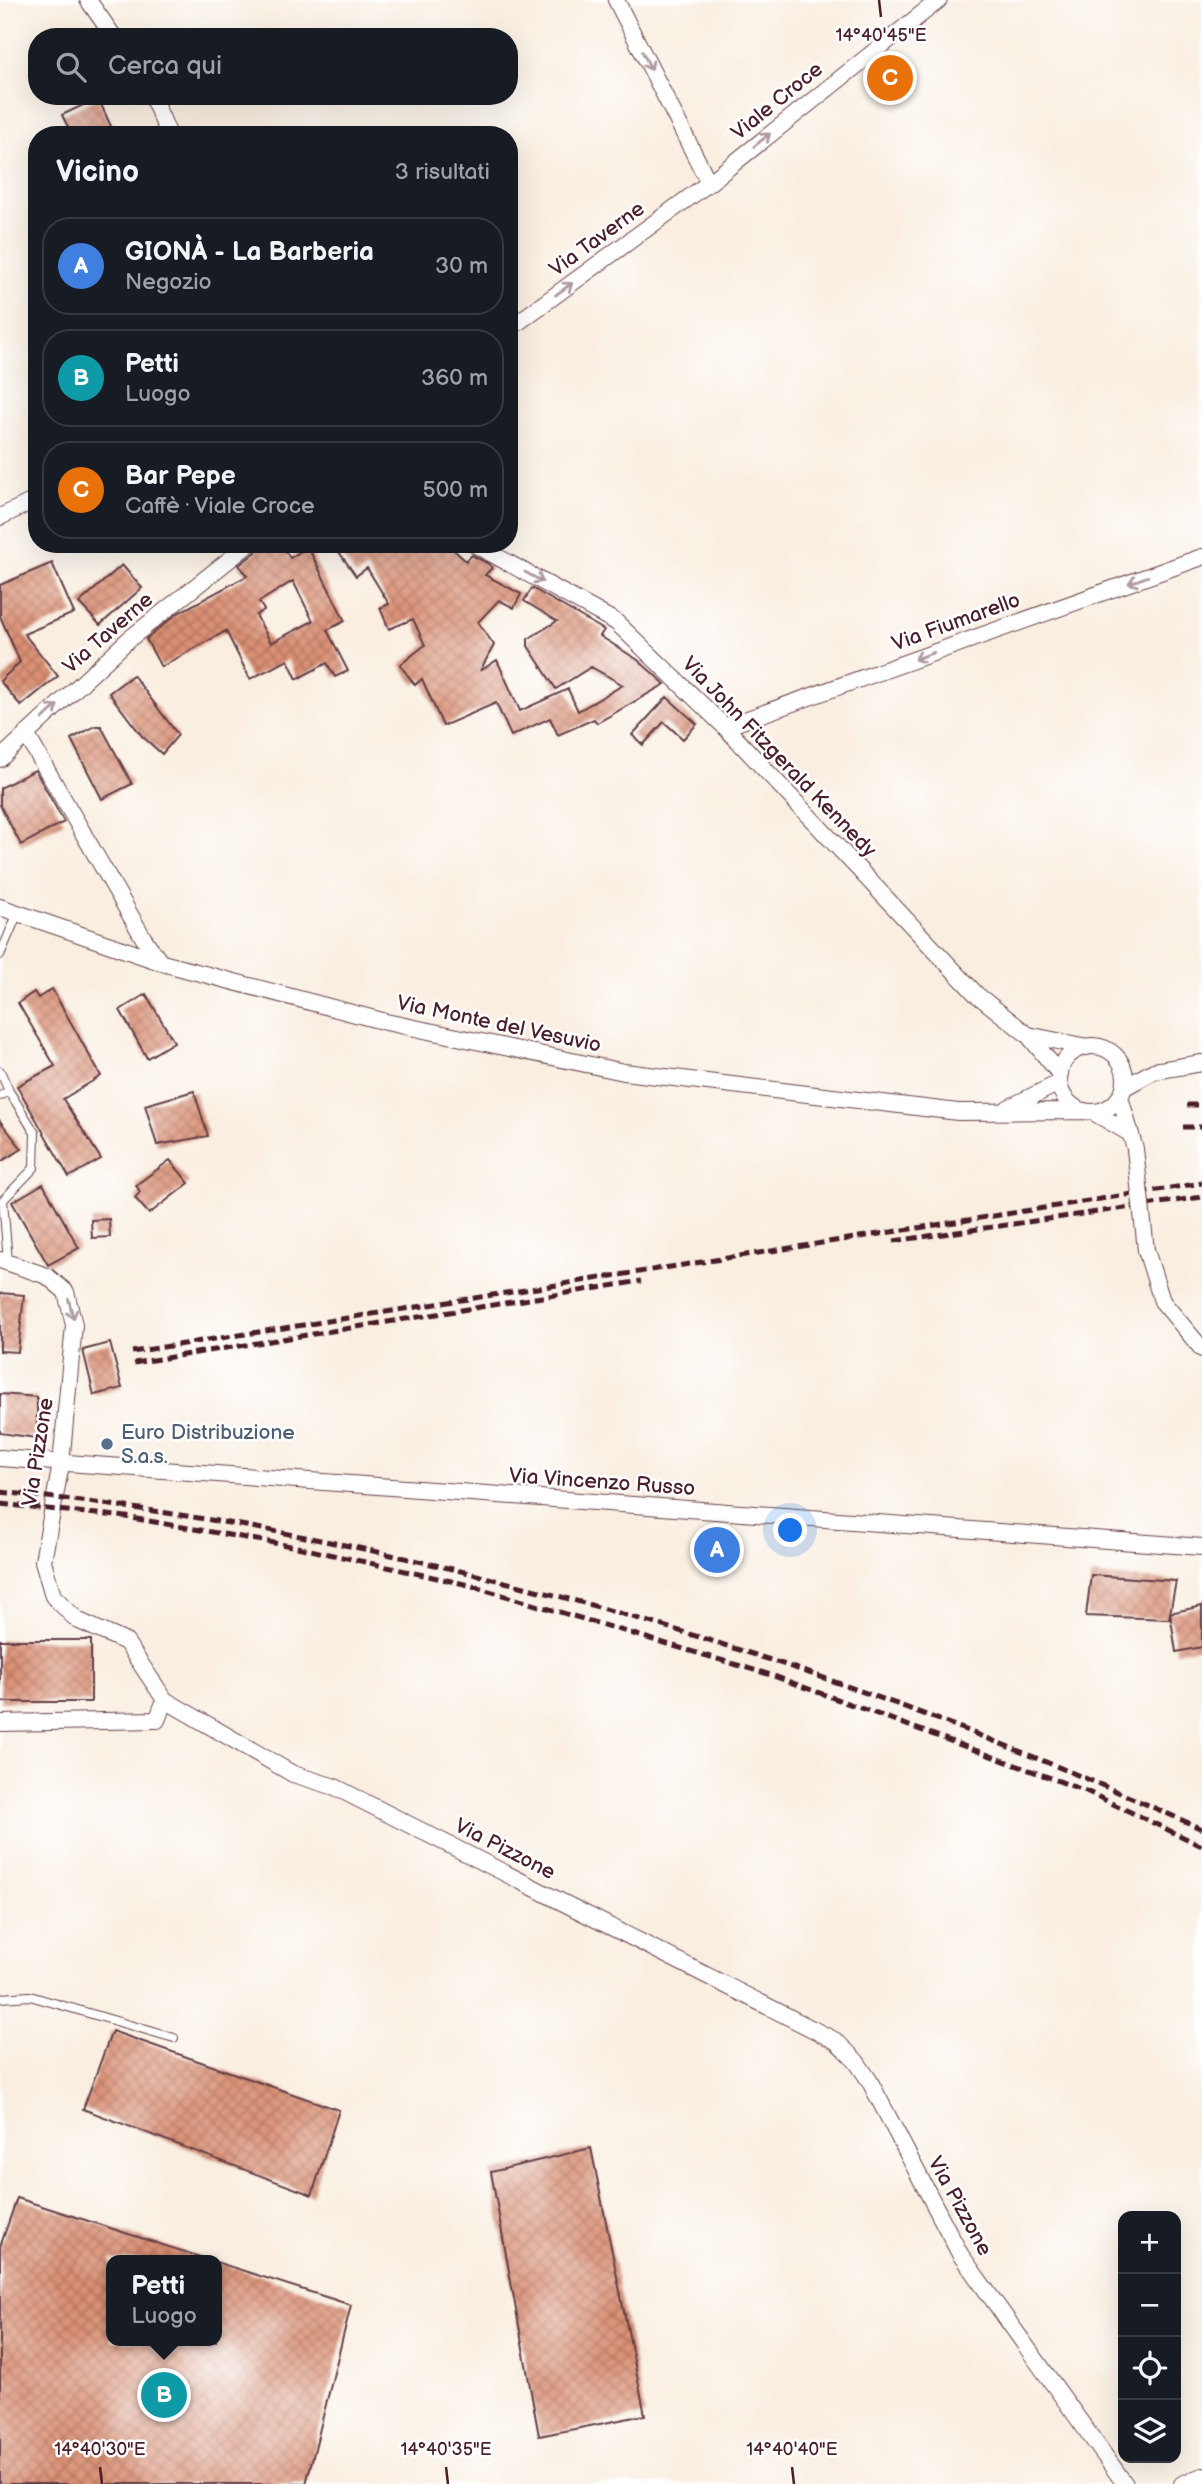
<!DOCTYPE html>
<html lang="it">
<meta charset="utf-8">
<style>
body{margin:0;font-family:"Balsamiq Sans",sans-serif;background:#242831;color:#f1f3f6}
.controls{position:absolute;right:21px;bottom:21px;display:grid;overflow:hidden;border-radius:14px;box-shadow:0 7px 28px #0002}
.controls button{width:63px;height:63px;display:grid;place-items:center;padding:0;border:0;border-bottom:2px solid #363941;background:#171b24;color:#f1f3f6;font:35px sans-serif}
.you{position:absolute;left:791px;top:1531px;width:24px;height:24px;margin:-18px;border:5px solid #fff;border-radius:50%;background:#1a73e8;box-shadow:0 0 0 10px #1a73e833}
.badge{display:grid;place-items:center;width:46px;height:46px;border-radius:50%;background:#2563eb;color:#fff;font-size:23px;font-weight:700}
.pin{position:absolute;translate:-50% -50%;border:4px solid #fff;box-shadow:0 2px 7px #0006}
.popup{position:absolute;left:106px;top:2255px;width:116px;height:91px;box-sizing:border-box;display:grid;place-content:center;border-radius:14px;background:#171b24;filter:drop-shadow(0 2px 5px #0005);font-size:23px;white-space:nowrap;color:#9ea1a6}
.popup b{font-size:26px;color:#f1f3f6}
.popup::after{content:'';position:absolute;left:50%;top:100%;margin-left:-14px;border:14px solid transparent;border-top-color:#171b24}
.list{margin:0;padding:0;list-style:none}
h2{display:flex;justify-content:space-between;align-items:center;height:91px;margin:0;padding:0 28px;font-size:30px}
h2 small{font-size:23px;font-weight:400;color:#9ea1a6}
.list li{display:grid;grid-template-columns:46px 1fr auto;gap:21px;align-items:center;box-sizing:border-box;height:98px;margin:0 14px 14px;padding:0 14px;border:2px solid #363941;border-radius:28px}
.list b{display:block;font-size:26px;white-space:nowrap}
.list p{margin:0;font-size:23px;white-space:nowrap;color:#9ea1a6}
.list em{font-size:23px;font-style:normal;color:#9ea1a6}
.icon{flex:none;width:38px;height:38px;fill:none;stroke:currentColor;stroke-width:2;stroke-linecap:round;stroke-linejoin:round}
.map{position:relative;flex:none;width:1202px;height:2484px;overflow:hidden}
.search{position:absolute;background:#171b24;box-shadow:0 7px 28px #0002;left:28px;top:28px;width:490px;height:77px;display:flex;align-items:center;gap:18px;box-sizing:border-box;padding:0 24px;border-radius:28px;color:#9ea1a6;font-size:26px}
.panel{position:absolute;background:#171b24;box-shadow:0 7px 28px #0002;left:28px;top:126px;width:490px;height:427px;border-radius:28px}
.map>svg:first-child{display:block}
.building{fill:url(#building-cross-hatch);fill-rule:evenodd}
.lines{fill:none;stroke-linecap:round;stroke-linejoin:round}
.service-casing{stroke:#643e46;stroke-width:10}
.minor-casing{stroke:#643e46;stroke-width:18}
.service{stroke:#fff;stroke-width:8}
.minor{stroke:#fff;stroke-width:16}
.rail{stroke:#4a1f2b;stroke-width:5;stroke-dasharray:10 5;stroke-linecap:butt}
.minor-bridge-casing{stroke:#643e46;stroke-width:18;stroke-linecap:butt}
.minor-bridge{stroke:#fff;stroke-width:16}
.oneway{stroke:#ae9aa0}
.ticks{fill:none;stroke:#4a1f2b;stroke-width:2.5}
.service-dot{fill:#5c6f8a;stroke:#fff;stroke-width:2.5}
.labels{text-anchor:middle;dominant-baseline:central;stroke-width:5;stroke-linejoin:round;paint-order:stroke}
.street-label{font-size:21px;fill:#4a1f2b;stroke:#fff}
.service-label{font-size:21px;fill:#4e5e75;stroke:#fff;text-anchor:start}
.ticks-label{font-size:18px;text-anchor:middle;fill:#4a1f2b;stroke:#fff;stroke-width:5;stroke-linejoin:round;paint-order:stroke}
</style>
<div class="map">
<svg width="1202" height="2484" viewBox="0 0 1202 2484">
<defs>
<pattern id="building-cross-hatch" width="8" height="8" patternUnits="userSpaceOnUse" patternTransform="scale(1.75)"><rect width="8" height="8" fill="#da9074"/><path d="M0 0l8 8M0 8l8-8" fill="none" stroke="#b3755f"/></pattern>
</defs>
<rect width="100%" height="100%" fill="#fff"/>
<filter id="ink" filterUnits="userSpaceOnUse"><feTurbulence type="fractalNoise" baseFrequency=".0143" numOctaves="2"/><feDisplacementMap in="SourceGraphic" scale="14" xChannelSelector="R" yChannelSelector="G"/><feConvolveMatrix kernelMatrix="1 2 1 2 8 2 1 2 1" color-interpolation-filters="sRGB"/></filter>
<filter id="wash" filterUnits="userSpaceOnUse"><feTurbulence type="fractalNoise" baseFrequency=".00686" numOctaves="4" result="noise"/><feDisplacementMap in="SourceGraphic" scale="28" xChannelSelector="R" yChannelSelector="G"/><feGaussianBlur stdDeviation="1.57" result="paint"/><feColorMatrix in="noise" values="0 0 0 0 0 0 0 0 0 0 0 0 0 0 0 0 0 1.4 0 .05"/><feComposite in="paint" operator="in"/></filter>
<g filter="url(#wash)">
<rect width="100%" height="100%" fill="#f9eee0"/>
<g id="blocks">
<path class="building" d="M98 98 115 135H72L62 115Z
M260 544H281L290 558 308 547 345 621 327 630 348 671 335 677 327 663 297 679 288 660 250 679 226 631 161 667 146 639 178 613 247 576 239 565 256 552ZM293 581 313 621 271 643 256 615 264 610 259 602Z
M350 544H447L466 561 472 555 489 564 492 568 485 575 521 594 514 608 499 600 478 622 494 645 480 671 497 660 520 711 568 689 578 711 623 685 591 667 556 689 528 646V639L557 621 524 601 532 588 604 630 600 636 638 660 665 684 597 723 594 719 558 735 550 718 511 736 496 703 443 726 422 679 415 685 400 665 425 645 413 619 389 629 380 608 389 604 367 568 356 576 339 552Z
M52 563 74 613 24 634 58 676 21 706 0 681 20 662 0 616V585Z
M122 565 142 588 100 625 79 603Z
M133 675 178 735 162 754 142 736 109 693Z
M667 697 697 724 683 739 664 722 643 745 632 735Z
M95 726H101L132 784 102 799 71 739Z
M35 770 64 822 21 845 0 805V788Z
M52 989 101 1076 63 1099 101 1159 69 1177 17 1086 55 1066 18 1003 34 992 38 998Z
M146 994 174 1042 147 1058 120 1010Z
M194 1091 208 1136 157 1145 145 1105Z
M0 1121 22 1149 0 1162Z
M170 1160 189 1183 149 1214 135 1198 140 1192 136 1185Z
M43 1184 79 1248 48 1265 12 1202Z
M109 1219 110 1237 92 1238 91 1220Z
M0 1293 24 1295 18 1352 0 1351Z
M110 1343 122 1388 94 1395 83 1350Z
M0 1394 37 1397V1438L0 1433Z
M1091 1575 1176 1581 1169 1619 1086 1616Z
M1202 1606V1647L1176 1652 1170 1613Z
M0 1640H91V1702H0Z
M112 2031 339 2110 312 2195 83 2109Z
M591 2148 645 2415 539 2436 491 2172Z
M17 2198 200 2257V2260H111V2341H216V2262L351 2305 306 2484H0V2247Z"/>
</g>
</g>
<g filter="url(#ink)">
<use href="#blocks" fill-opacity="0" stroke="#643e46" stroke-width="2"/>
<g class="lines">
<defs>
<path id="service" d="M0 955 18 913
M0 1071 9 1091 0 1096
M8 1262 3 1200 34 1168 35 1133 9 1091
M0 1998 30 1996 174 2038"/>
<path id="minor" d="M88 0 114 37
M616 0 709 183
M152 96 169 135
M509 329 709 183 939 0
M0 517 37 499
M474 544 616 622 725 727 976 994 1028 1035 1060 1074
M725 727 1202 557
M26 734 144 939 160 962
M0 759 128 640 249 544
M0 907 166 964 386 1022 624 1072 958 1112 1084 1111
M1028 1035 1087 1047
M1059 1079a33 33 0 1 1 66 0a33 33 0 1 1-66 0Z
M1125 1087 1154 1071 1202 1063
M1120 1097 1135 1149
M1008 1108 1059 1083
M1093 1112 1131 1134
M1146 1250 1162 1301 1202 1349
M0 1260 47 1276 66 1292 74 1325 61 1464 43 1561 53 1596 77 1620 126 1642 165 1700 293 1774 335 1787 836 2041 856 2061 869 2080 960 2254 1125 2484
M0 1458 1202 1547
M0 1723 157 1720 165 1700
M1182 2484 1202 2476"/>
</defs>
<use href="#service" class="service-casing"/>
<use href="#minor" class="minor-casing"/>
<use href="#service" class="service"/>
<use href="#minor" class="minor"/>
<path class="rail" d="M1187 1105H1202
M1183 1127H1202
M894 1241 1202 1197
M132 1352 1202 1183
M134 1363 641 1281
M0 1492C415 1533 823 1658 1202 1829
M0 1504 126 1517 297 1547 469 1585 771 1675 1086 1791 1202 1846"/>
<defs>
<path id="minor-bridge" d="M1135 1149 1146 1250"/>
</defs>
<use href="#minor-bridge" class="minor-bridge-casing"/>
<use href="#minor-bridge" class="minor-bridge"/>
</g>
<defs><path id="oneway-shaft" d="M-6 0H5M1.5-3L5.5 0L1.5 3" fill="none" stroke-width="1.6" stroke-linecap="round" stroke-linejoin="round" transform="scale(1.75)"/></defs>
<g class="oneway">
<use href="#oneway-shaft" transform="translate(647 61) rotate(63)"/>
<use href="#oneway-shaft" transform="translate(762 140) rotate(-39)"/>
<use href="#oneway-shaft" transform="translate(564 289) rotate(-36)"/>
<use href="#oneway-shaft" transform="translate(534 577) rotate(29)"/>
<use href="#oneway-shaft" transform="translate(1138 580) rotate(160)"/>
<use href="#oneway-shaft" transform="translate(924 656) rotate(160)"/>
<use href="#oneway-shaft" transform="translate(50 712) rotate(-43)"/>
<use href="#oneway-shaft" transform="translate(71 1309) rotate(76)"/>
</g>
</g>
<path class="ticks" d="M879 0 881 17M100 2467 102 2484M446 2467 448 2484M792 2467 794 2484"/>
<circle class="service-dot" cx="107" cy="1444" r="7"/>
<g class="labels">
<g class="street-label">
<text transform="translate(777 101) rotate(-39)">Viale Croce</text>
<text transform="translate(597 239) rotate(-36)">Via Taverne</text>
<text transform="translate(956 622) rotate(-20)">Via Fiumarello</text>
<text transform="translate(108 633) rotate(-41)">Via Taverne</text>
<text transform="translate(779 757) rotate(46)">Via John Fitzgerald Kennedy</text>
<text transform="translate(499 1024) rotate(12)">Via Monte del Vesuvio</text>
<text transform="translate(38 1452) rotate(-81)">Via Pizzone</text>
<text transform="translate(602 1482) rotate(4)">Via Vincenzo Russo</text>
<text transform="translate(505 1849) rotate(27)">Via Pizzone</text>
<text transform="translate(960 2206) rotate(61)">Via Pizzone</text>
</g>
<g class="service-label">
<text x="121" y="1432">Euro Distribuzione<tspan x="121" dy="24">S.a.s.</tspan></text>
</g>
</g>
<g class="ticks-label">
<text x="881" y="41">14°40'45"E</text>
<text x="100" y="2455">14°40'30"E</text>
<text x="446" y="2455">14°40'35"E</text>
<text x="792" y="2455">14°40'40"E</text>
</g>
</svg>
<div class="controls">
<button>+</button>
<button>−</button>
<button><svg class="icon" aria-label="locate" viewBox="0 0 24 24"><circle cx="12" cy="12" r="6"/><path d="M12 2v4M12 18v4M2 12h4M18 12h4"/></svg></button>
<button><svg class="icon" aria-label="layers" viewBox="0 0 24 24"><path d="M12 4l9 5-9 5-9-5zM3 14l9 5 9-5"/></svg></button>
</div>
<div class="you"></div>
<div class="pin badge" style="left:717px;top:1550px;background:#3f7fe0">A</div>
<div class="pin badge" style="left:164px;top:2395px;background:#0f9aa8">B</div>
<div class="popup"><b>Petti</b>Luogo</div>
<div class="pin badge" style="left:890px;top:78px;background:#e8710a">C</div>
<div class="search"><svg class="icon" aria-label="search" viewBox="0 0 24 24"><circle cx="10" cy="10" r="6"/><path d="M15 15l6 6"/></svg>Cerca qui</div>
<section class="panel">
<h2>Vicino<small>3 risultati</small></h2>
<ul class="list">
<li><span class="badge" style="background:#3f7fe0">A</span><div><b>GIONÀ - La Barberia</b><p>Negozio</p></div><em>30 m</em></li>
<li><span class="badge" style="background:#0f9aa8">B</span><div><b>Petti</b><p>Luogo</p></div><em>360 m</em></li>
<li><span class="badge" style="background:#e8710a">C</span><div><b>Bar Pepe</b><p>Caffè · Viale Croce</p></div><em>500 m</em></li>
</ul>
</section>
</div>
